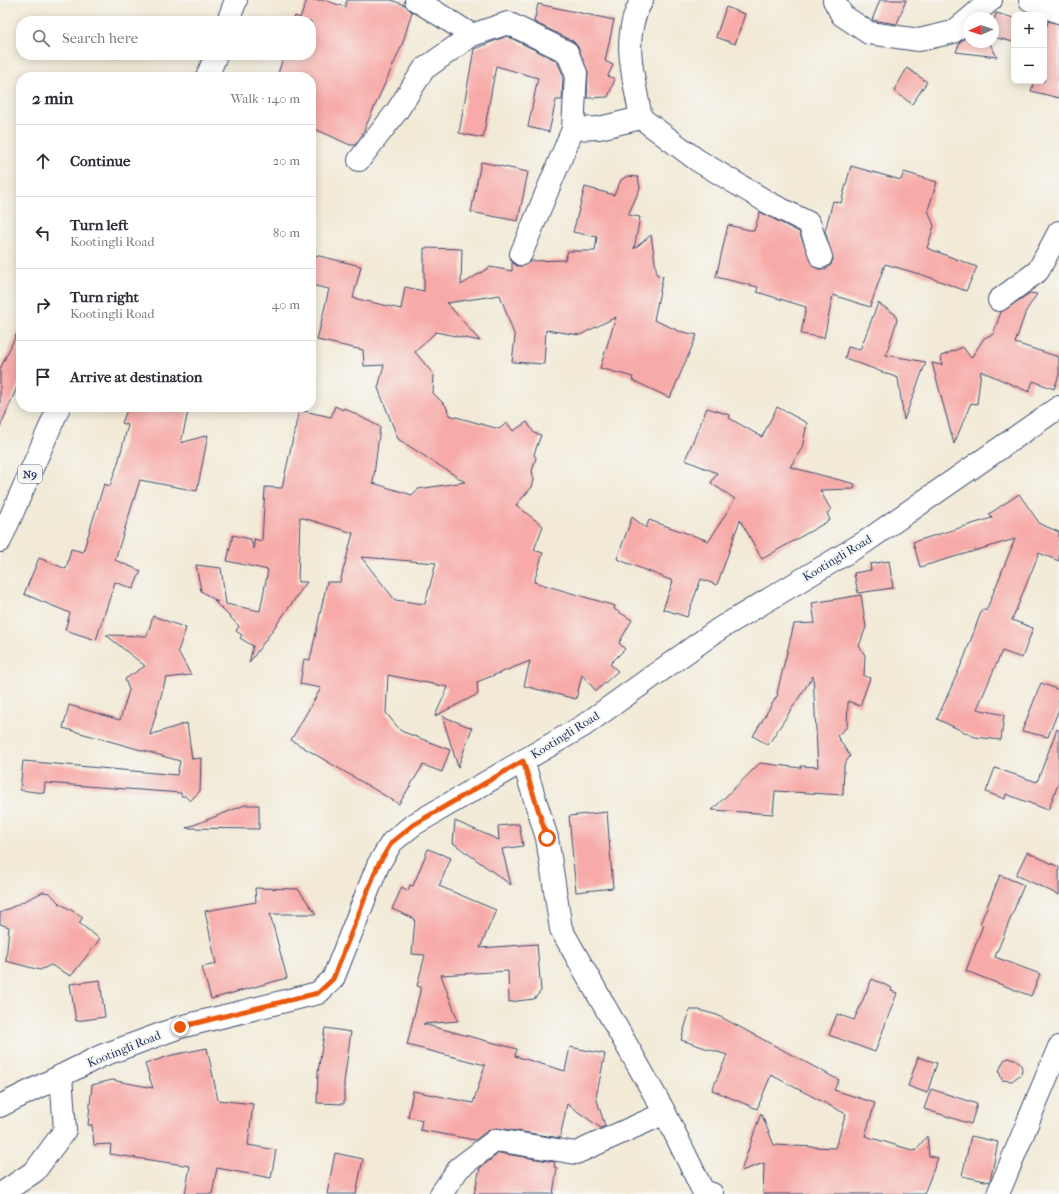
<!DOCTYPE html>
<meta charset="utf-8">
<style>
body{margin:0;font-family:"IM FELL French Canon",serif;background:#f7f7f7;color:#2b2b33}
.controls{position:absolute;right:12px;top:12px;display:grid;overflow:hidden;border-radius:8px;box-shadow:0 2px 10px #0003}
.controls button{width:36px;height:36px;display:grid;place-items:center;padding:0;border:0;border-bottom:1px solid #e1e1e2;background:#fff;color:#2b2b33;font:20px sans-serif}
.compass{position:absolute;left:963px;top:12px;width:36px;height:36px;border-radius:50%;background:#fff;box-shadow:0 2px 10px #0003;rotate:267deg}
.stop{position:absolute;width:12px;height:12px;margin:-9px;border:3px solid #ea580c;border-radius:50%;background:#fff}
.stop.end{background:#ea580c;border-color:#fff;box-shadow:0 1px 4px #0008}
.list{margin:0;padding:0;list-style:none}
h2{display:flex;justify-content:space-between;align-items:center;height:52px;margin:0;padding:0 16px;font-size:17px}
h2 small{font-size:13px;font-weight:400;color:#7c7c81}
.list li{display:grid;grid-template-columns:26px 1fr auto;gap:12px;align-items:center;box-sizing:border-box;height:72px;padding:0 16px;border-top:1px solid #e1e1e2}
.list b{display:block;font-size:15px;white-space:nowrap}
.list p{margin:0;font-size:13px;white-space:nowrap;color:#7c7c81}
.list em{font-size:13px;font-style:normal;color:#7c7c81}
.icon{flex:none;width:22px;height:22px;fill:none;stroke:currentColor;stroke-width:2;stroke-linecap:round;stroke-linejoin:round}
.map{position:relative;flex:none;width:1059px;height:1194px;overflow:hidden}
.search{position:absolute;background:#fff;box-shadow:0 2px 10px #0003;left:16px;top:16px;width:300px;height:44px;display:flex;align-items:center;gap:10px;box-sizing:border-box;padding:0 14px;border-radius:16px;color:#7c7c81;font-size:15px}
.panel{position:absolute;background:#fff;box-shadow:0 2px 10px #0003;left:16px;top:72px;width:300px;height:340px;border-radius:16px}
.map>svg:first-child{display:block}
.building{fill:#f7aaa7;fill-rule:evenodd}
.lines{fill:none;stroke-linecap:round;stroke-linejoin:round}
.street-casing{stroke:#3b4b70;stroke-width:24}
.secondary-casing{stroke:#3b4b70;stroke-width:24}
.highway-casing{stroke:#3b4b70;stroke-width:24}
.street{stroke:#fff;stroke-width:22}
.secondary{stroke:#fff;stroke-width:22}
.highway{stroke:#fff;stroke-width:22}
.route{stroke:#ea580c;stroke-width:5}
.labels{text-anchor:middle;dominant-baseline:central;stroke-width:4;stroke-linejoin:round;paint-order:stroke}
.shield{fill:#f6f6f2;stroke:#5d6b8a;stroke-width:1}
.shield-label{font-size:11px;font-weight:bold;fill:#1b2f5e}
.street-label{font-size:12px;fill:#1b2f5e;stroke:#f6f6f2}
</style>
<div class="map">
<svg width="1059" height="1194" viewBox="0 0 1059 1194">
<rect width="100%" height="100%" fill="#f6f6f2"/>
<filter id="ink" filterUnits="userSpaceOnUse"><feTurbulence type="fractalNoise" baseFrequency=".025" numOctaves="2"/><feDisplacementMap in="SourceGraphic" scale="8" xChannelSelector="R" yChannelSelector="G"/><feConvolveMatrix kernelMatrix="1 2 1 2 8 2 1 2 1" color-interpolation-filters="sRGB"/></filter>
<filter id="wash" filterUnits="userSpaceOnUse"><feTurbulence type="fractalNoise" baseFrequency=".012" numOctaves="4" result="noise"/><feDisplacementMap in="SourceGraphic" scale="16" xChannelSelector="R" yChannelSelector="G"/><feGaussianBlur stdDeviation="0.9" result="paint"/><feColorMatrix in="noise" values="0 0 0 0 0 0 0 0 0 0 0 0 0 0 0 0 0 1.4 0 .05"/><feComposite in="paint" operator="in"/></filter>
<g filter="url(#wash)">
<rect width="100%" height="100%" fill="#f2ead7"/>
<g id="blocks">
<path class="building" d="M307 0H324L345 7 347 0H391L405 5 412 12 402 45 362 135 355 145H350L311 127V77H277L284 55H311V21H293L295 16 300 18Z
M880 0H906L897 24 872 20Z
M538 4 614 20 605 61 613 65 608 76 615 79 608 97 587 98 588 73 578 47 573 41 534 22Z
M726 7 745 14 735 44 716 37Z
M996 13 1014 18V42L993 37V25Z
M1048 21 1059 24V98L1031 91 1034 81H1044V25L1047 26Z
M969 35V42H989L997 57 956 52 960 42Z
M507 36 557 61 563 75 562 100H556L549 132 528 127 538 78 496 66 483 138 459 133 474 49Z
M907 68 927 82 912 104 894 91Z
M481 162 528 172 518 221 471 212Z
M851 166 901 180 904 172 937 182 928 210 934 226 927 248 977 267 966 291 926 276 885 264 870 307 833 295 824 338 801 334 806 307 757 292 758 287 716 277 728 225 754 231 760 212 799 232 813 266 818 269H826L831 265 833 259 825 231 833 201 841 203Z
M627 176 638 177 640 188 628 215 640 217 634 249 651 235 657 275 663 276 654 320 679 331 697 335 670 398 632 380 633 377 600 368 616 317 580 335 546 330 544 364 512 362 515 337 500 295 447 303 480 341 436 332 415 352 434 375 433 393 446 406 449 415 499 429 507 423 513 431 527 422 534 433 541 435 534 454 536 458 532 471 534 480 532 487 516 505 543 526 534 550 543 553 534 582 615 606 614 609 632 620 619 643 625 649 610 664 618 671 596 691 582 675 576 699 524 686 530 661 477 682 478 694 435 716 448 687 388 675 386 713 401 731 450 750 442 772 423 765 399 804 291 740 321 688 300 684 304 659 310 660 327 582H340L353 533 300 517 298 582H307L249 663 253 646 240 638 242 635 236 631 239 626 214 601 218 602 201 591 196 565 221 568 226 604 260 611 268 570 227 561 233 535 250 539 254 549V539L262 541 265 487 282 488 299 410 331 417 335 406 343 410 344 408 380 427 373 483 412 495 418 489 465 482 398 439 378 388 384 365 364 366 363 350 317 340 329 289 311 285V254L361 266 353 298 401 309 405 287 424 291V248L462 249 461 285 490 267 512 271V262L517 266H523L531 261 565 260 568 251H595L597 237 573 232 585 187 614 195 621 180ZM361 557 436 563 425 604 395 600Z
M1030 293 1037 294 1026 311 1015 343 1059 357V375L1054 389 1033 381 1029 392 981 371 977 404 971 403 954 444 932 363 942 365 941 356 963 347 971 358 984 338 993 334 1001 312Z
M878 303 895 314 897 320 886 355 926 362 904 420 898 378 845 358 848 347 860 350Z
M21 325V378L0 427V369Z
M128 407H189L181 443 208 435 197 491 140 480 115 560 141 571 133 589 115 582 96 640 65 630 70 613 24 594 39 558 66 569 71 549 83 552 104 484 110 486 118 463 128 425 122 423Z
M777 407 807 423 802 448 790 467 855 484 854 489 820 490 831 510 827 513 830 520 762 559 740 520 717 585 701 579 687 617 663 609 673 581 617 559 632 517 646 528 649 520 709 541 735 499 711 483 717 473 685 460 707 408 730 415 729 418 762 437Z
M1019 494 1040 524 1059 532V561L1039 553 1012 620 1033 628 1022 658 1002 651 977 709 1004 715 1001 740 975 737 937 719 965 656 982 609 986 611 1015 539 920 567 913 542 992 518 989 514Z
M889 561 893 588 858 593 854 573 871 570 870 564Z
M861 595 866 627 859 646 865 655 864 676 870 678 860 706 848 701 847 727 837 736 850 756 844 765 843 795 775 791 773 814 712 810 760 763 801 768 800 766 818 767 813 676 768 745 753 736 778 694 777 693 794 624 815 623 812 603Z
M153 616 186 628 178 651 191 675 166 678 150 735 187 723 192 759 201 758 200 791 190 801 185 796H181V793L45 783 44 793 20 790 23 761 177 775 180 761 63 728 69 705 120 720 129 690 125 679 145 666 106 635 147 636Z
M1041 683 1059 690V709L1048 737 1022 731Z
M442 716 472 728 458 767Z
M1057 729 1059 730V782L1048 810 1006 794 1005 799 986 792 995 768 1037 782Z
M245 805H259V829L186 828Z
M607 812 613 888 576 892 569 816Z
M455 821 499 840 498 826 519 824 523 846 502 849 511 885 453 843Z
M428 849 451 858 439 886 496 910 480 948 537 944 541 991 534 999 509 1002 508 971 441 975 458 1021 423 1024 517 1049 515 1056 565 1071 570 1047 605 1054 596 1097 605 1126 601 1128 567 1104 560 1138 498 1128 489 1130 475 1140 420 1130 422 1120 408 1117 413 1091 473 1103 485 1065 407 1045 421 987 417 986 425 955 412 954 415 919 392 909 402 887 408 891 410 885 413 886Z
M1027 852 1059 867V895L1016 875Z
M1000 875 1024 885 995 957 1040 974 1031 996 966 971 983 925 980 924Z
M255 888 298 889 316 914H270L287 978 211 999 202 967 216 964 205 911 256 902Z
M43 892 50 893 59 903 83 917 79 923 100 939 71 976 51 965 40 970 6 961 9 927 0 924V913Z
M872 979 892 988 891 991 897 993 875 1052 829 1035 837 1014 854 1020Z
M100 980 105 1017 76 1021 70 984Z
M690 1010H699L717 1015 839 1080 834 1090 875 1103 865 1136 915 1151 927 1136 929 1156 938 1158 924 1194H763L764 1163 741 1171 761 1113 774 1145 835 1148 846 1114 771 1075 757 1109 712 1090 727 1055 681 1040Z
M325 1028 351 1032 344 1082V1104L317 1103 318 1072Z
M207 1048 218 1100 253 1104 248 1145 276 1150 271 1178 217 1168 212 1194H185L190 1166 110 1154 111 1144 94 1145 92 1125H88L92 1085 112 1080 153 1088 145 1064 172 1055Z
M918 1057 937 1063 927 1093 908 1086Z
M1009 1058 1015 1059 1020 1063 1022 1068 1021 1074 1012 1081 1002 1080 999 1071 1004 1060Z
M931 1089 977 1104 971 1124 924 1109Z
M971 1136 998 1142 990 1182 962 1176Z
M335 1153 363 1159 356 1194H327Z
M499 1153 555 1162 554 1167 557 1168 553 1194H474L480 1168Z"/>
</g>
</g>
<g filter="url(#ink)">
<use href="#blocks" fill-opacity="0" stroke="#3b4b70" stroke-width="1"/>
<g class="lines">
<defs>
<path id="street" d="M416 0 472 35 508 23 567 52 576 73 573 129
M834 0 842 15 869 33 919 40 953 32 969 19
M1030 0 1059 12
M970 18 991 0
M641 118 697 160 769 203 809 223 821 257
M359 160 397 111 424 69 472 35
M521 254 573 129 599 128 641 118C634 78 620 37 642 0
M999 300 1038 271 1059 232
M523 761 547 838 561 929 665 1113
M1 1194 35 1171 65 1130 61 1076
M441 1194 459 1168 496 1140 576 1153 665 1113 703 1191 712 1194
M998 1194 1059 1047"/>
<path id="secondary" d="M0 1106 101 1056 180 1027 318 993 333 979 378 865 392 842 413 825 583 726 719 629 865 542 1059 407"/>
<path id="highway" d="M228 21 236 0
M207 77 216 55
M0 541 59 407"/>
</defs>
<use href="#street" class="street-casing"/>
<use href="#secondary" class="secondary-casing"/>
<use href="#highway" class="highway-casing"/>
<use href="#street" class="street"/>
<use href="#secondary" class="secondary"/>
<use href="#highway" class="highway"/>
</g>
</g>
<g class="lines" filter="url(#ink)">
<path class="route" d="M180 1027 318 993 333 979 378 865 392 842 413 825 523 761 547 838"/>
</g>
<g class="labels">
<rect class="shield" x="18" y="465" width="24" height="18" rx="3"/>
<g class="shield-label">
<text x="30" y="474">N9</text>
</g>
<g class="street-label">
<text transform="translate(837 558) rotate(-31)">Kootingli Road</text>
<text transform="translate(565 735) rotate(-32)">Kootingli Road</text>
<text transform="translate(124 1049) rotate(-22)">Kootingli Road</text>
</g>
</g>
</svg>
<div class="controls">
<button>+</button>
<button>−</button>
</div>
<svg class="compass" viewBox="-18 -18 36 36"><path d="M0-13l5 13h-10z" fill="#e53935"/><path d="M0 13l5-13h-10z" fill="#7c7c81"/></svg>
<div class="stop" style="left:547px;top:838px"></div>
<div class="stop end" style="left:180px;top:1027px"></div>
<div class="search"><svg class="icon" aria-label="search" viewBox="0 0 24 24"><circle cx="10" cy="10" r="6"/><path d="M15 15l6 6"/></svg>Search here</div>
<section class="panel">
<h2>2 min<small>Walk · 140 m</small></h2>
<ul class="list">
<li><svg class="icon" aria-label="ahead" viewBox="0 0 24 24"><path d="M12 20V5M6 11l6-6 6 6"/></svg><div><b>Continue</b></div><em>20 m</em></li>
<li><svg class="icon" aria-label="left" viewBox="0 0 24 24"><path d="M17 20v-9H6M10 6l-5 5 5 5"/></svg><div><b>Turn left</b><p>Kootingli Road</p></div><em>80 m</em></li>
<li><svg class="icon" aria-label="right" viewBox="0 0 24 24"><path d="M7 20v-9h11M14 6l5 5-5 5"/></svg><div><b>Turn right</b><p>Kootingli Road</p></div><em>40 m</em></li>
<li><svg class="icon" aria-label="arrive" viewBox="0 0 24 24"><path d="M6 21V4h12l-3 4 3 4H6"/></svg><div><b>Arrive at destination</b></div></li>
</ul>
</section>
</div>
